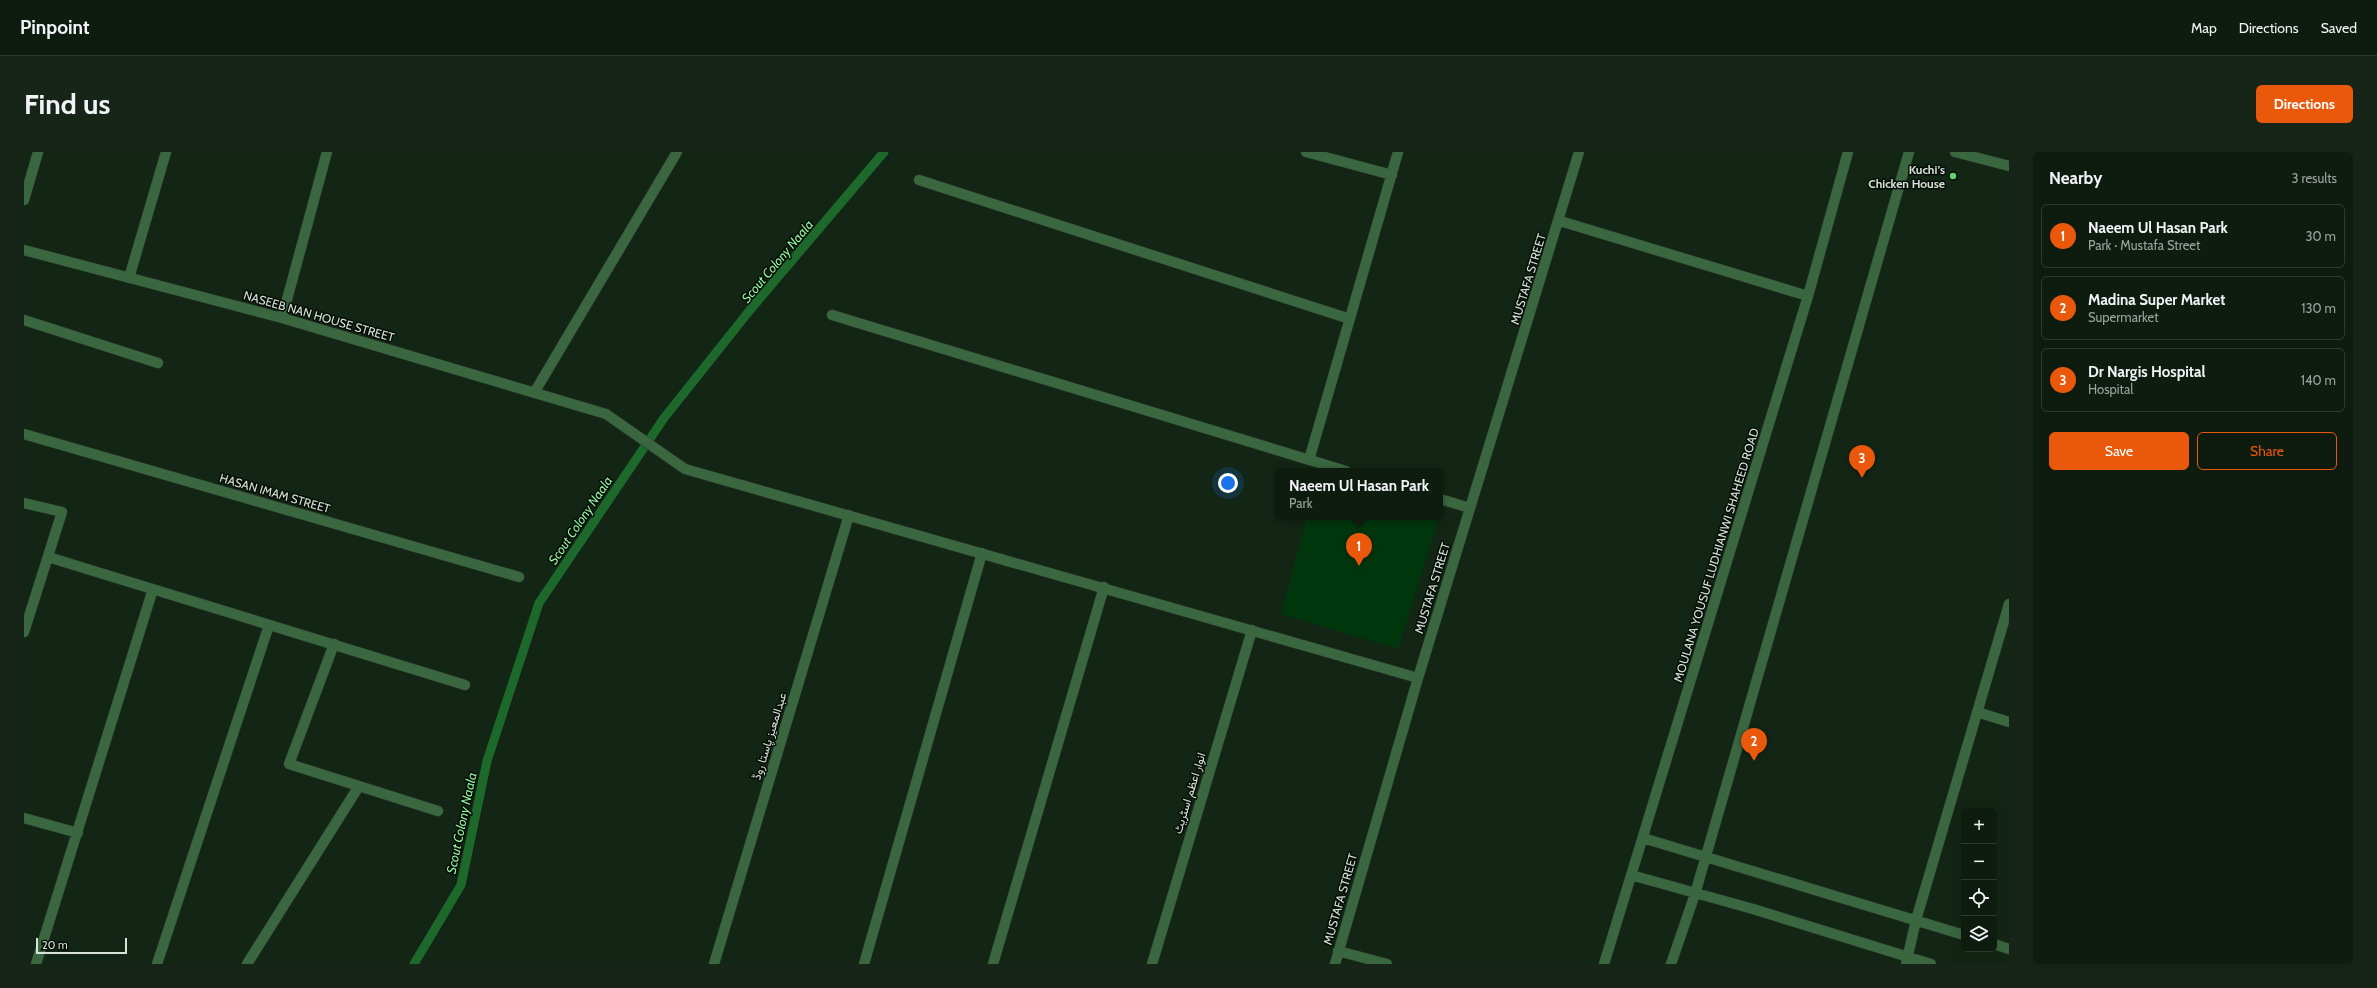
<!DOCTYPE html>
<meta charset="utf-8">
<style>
body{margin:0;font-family:Cabin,Vazirmatn,sans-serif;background:#172519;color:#f1f3f6}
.controls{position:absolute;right:12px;bottom:12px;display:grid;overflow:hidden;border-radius:6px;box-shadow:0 4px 16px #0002}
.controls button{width:36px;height:36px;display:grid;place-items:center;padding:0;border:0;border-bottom:1px solid #2e3a30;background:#0e1c10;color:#f1f3f6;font:20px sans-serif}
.scale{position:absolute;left:12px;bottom:10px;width:91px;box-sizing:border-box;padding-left:4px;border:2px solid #d7e3d8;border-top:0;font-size:11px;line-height:14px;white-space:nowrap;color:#d7e3d8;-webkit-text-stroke:3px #050d06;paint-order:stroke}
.you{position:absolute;left:1204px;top:331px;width:14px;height:14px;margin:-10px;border:3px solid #fff;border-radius:50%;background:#1a73e8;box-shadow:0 0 0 6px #1a73e833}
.badge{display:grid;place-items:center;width:26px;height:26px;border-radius:50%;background:#ea580c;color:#fff;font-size:13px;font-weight:700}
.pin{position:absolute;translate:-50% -33px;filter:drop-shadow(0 1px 2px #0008)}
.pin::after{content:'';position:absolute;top:21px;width:14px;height:12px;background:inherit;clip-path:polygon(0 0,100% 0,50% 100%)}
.popup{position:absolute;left:1251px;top:316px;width:168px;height:52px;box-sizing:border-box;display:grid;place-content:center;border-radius:6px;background:#0e1c10;filter:drop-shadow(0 1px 3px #0005);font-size:13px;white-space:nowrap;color:#9ba19f}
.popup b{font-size:15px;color:#f1f3f6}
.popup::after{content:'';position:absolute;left:50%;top:100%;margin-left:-8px;border:8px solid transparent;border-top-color:#0e1c10}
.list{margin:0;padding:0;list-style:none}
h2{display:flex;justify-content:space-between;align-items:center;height:52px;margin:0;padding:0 16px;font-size:17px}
h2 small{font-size:13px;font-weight:400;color:#9ba19f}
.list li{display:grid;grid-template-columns:26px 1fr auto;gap:12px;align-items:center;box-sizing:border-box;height:64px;margin:0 8px 8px;padding:0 8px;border:1px solid #2e3a30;border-radius:6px}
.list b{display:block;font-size:15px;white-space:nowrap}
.list p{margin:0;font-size:13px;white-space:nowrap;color:#9ba19f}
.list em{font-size:13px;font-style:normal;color:#9ba19f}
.actions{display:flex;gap:8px;padding:12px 16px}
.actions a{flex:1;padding:9px 0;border:1px solid #ea580c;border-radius:6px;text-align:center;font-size:14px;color:#ea580c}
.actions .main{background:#ea580c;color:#fff}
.icon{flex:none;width:22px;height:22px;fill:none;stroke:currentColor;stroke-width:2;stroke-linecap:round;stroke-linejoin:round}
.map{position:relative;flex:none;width:1985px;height:812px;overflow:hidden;border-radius:6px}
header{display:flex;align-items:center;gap:24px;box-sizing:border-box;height:56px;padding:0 20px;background:#0e1c10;border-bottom:1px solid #2e3a30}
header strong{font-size:19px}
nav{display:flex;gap:22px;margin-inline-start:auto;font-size:14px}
.intro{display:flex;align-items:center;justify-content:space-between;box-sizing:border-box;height:96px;padding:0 24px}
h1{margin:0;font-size:28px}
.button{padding:10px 18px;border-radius:6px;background:#ea580c;color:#fff;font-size:14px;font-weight:700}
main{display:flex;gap:24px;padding:0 24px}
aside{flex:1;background:#0e1c10;border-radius:6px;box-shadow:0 4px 16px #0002}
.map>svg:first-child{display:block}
.green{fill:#00360c}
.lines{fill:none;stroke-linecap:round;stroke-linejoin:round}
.stream{stroke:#1d682b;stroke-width:9}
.minor-casing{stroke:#2e4030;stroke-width:11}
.minor{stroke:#3a673f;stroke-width:10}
.poi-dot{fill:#5cd56d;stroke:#050d06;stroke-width:1.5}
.labels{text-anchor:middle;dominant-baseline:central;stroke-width:3;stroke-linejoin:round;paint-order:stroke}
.poi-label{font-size:12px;font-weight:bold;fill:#d7e3d8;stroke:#050d06;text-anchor:end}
.street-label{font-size:12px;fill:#d7e3d8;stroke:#050d06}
.water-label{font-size:13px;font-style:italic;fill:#95f49e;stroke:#050d06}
</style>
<header>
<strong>Pinpoint</strong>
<nav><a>Map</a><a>Directions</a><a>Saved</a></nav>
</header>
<div class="intro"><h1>Find us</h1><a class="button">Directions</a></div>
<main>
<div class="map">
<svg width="1985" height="812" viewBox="0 0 1985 812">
<rect width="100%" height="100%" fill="#132615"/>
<path class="green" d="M1283 365 1415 366 1374 497 1257 462Z"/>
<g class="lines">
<path class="stream" d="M390 812 437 733 463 609 515 451 640 266 726 158 860 0"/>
<defs>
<path id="minor" d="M1282 0 1368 23
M1931 0 1985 14
M895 28 1326 167
M0 48 14 0
M1536 69 1784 144
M0 98 258 166 582 262 661 317 1394 526
M105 126 142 0
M808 163 1322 319
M258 166 303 0
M0 168 134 211
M510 241 653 0
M0 282 495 425
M1285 308 1374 0
M1416 347 1446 356
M0 351 38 360 0 480
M24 405 441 533
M310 492 265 612 414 659
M1953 560 1985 570
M0 666 54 681
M1619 686 1940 783
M1607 723 1729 757 1907 812
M1970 792 1985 797
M1314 799 1363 812
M12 812 129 437
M133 812 245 473
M223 812 335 634
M690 812 825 363
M840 812 958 401
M969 812 1080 435
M1128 812 1228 478
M1311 812 1394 526 1555 0
M1580 812 1784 144 1824 0
M1647 812 1671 742 1885 0
M1882 812 1892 768 1985 452"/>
</defs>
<use href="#minor" class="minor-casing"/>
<use href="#minor" class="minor"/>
</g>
<circle class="poi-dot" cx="1929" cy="24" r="4"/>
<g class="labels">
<g class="poi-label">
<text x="1921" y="17">Kuchi’s<tspan x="1921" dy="14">Chicken House</tspan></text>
</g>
<g class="street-label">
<text transform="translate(1504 127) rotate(-73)">MUSTAFA STREET</text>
<text transform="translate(295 164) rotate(16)">NASEEB NAN HOUSE STREET</text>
<text transform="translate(251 341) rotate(16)">HASAN IMAM STREET</text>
<text transform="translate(1692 403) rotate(-73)">MOULANA YOUSUF LUDHIANWI SHAHEED ROAD</text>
<text transform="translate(1408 436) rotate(-73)">MUSTAFA STREET</text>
<text transform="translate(745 584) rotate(-73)">عبدالمعیز پاستا روڈ</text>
<text transform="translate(1165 641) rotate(-73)">انوار اعظم اسٹریٹ</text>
<text transform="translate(1316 747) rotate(-74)">MUSTAFA STREET</text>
</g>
<g class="water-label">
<text transform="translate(753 109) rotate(-50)">Scout Colony Naala</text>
<text transform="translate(556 368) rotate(-56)">Scout Colony Naala</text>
<text transform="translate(437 671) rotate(-78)">Scout Colony Naala</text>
</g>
</g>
</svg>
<div class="controls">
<button>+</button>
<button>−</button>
<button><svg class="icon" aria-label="locate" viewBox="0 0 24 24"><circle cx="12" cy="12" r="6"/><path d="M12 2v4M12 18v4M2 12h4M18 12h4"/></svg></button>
<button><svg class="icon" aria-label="layers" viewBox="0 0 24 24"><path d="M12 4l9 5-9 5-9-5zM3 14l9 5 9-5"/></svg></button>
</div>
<div class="scale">20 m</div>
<div class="you"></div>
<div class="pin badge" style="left:1335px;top:414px">1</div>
<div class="popup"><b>Naeem Ul Hasan Park</b>Park</div>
<div class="pin badge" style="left:1730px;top:609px">2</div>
<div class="pin badge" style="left:1838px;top:326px">3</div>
</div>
<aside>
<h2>Nearby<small>3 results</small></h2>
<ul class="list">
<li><span class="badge">1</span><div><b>Naeem Ul Hasan Park</b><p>Park · Mustafa Street</p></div><em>30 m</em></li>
<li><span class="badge">2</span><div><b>Madina Super Market</b><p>Supermarket</p></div><em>130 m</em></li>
<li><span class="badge">3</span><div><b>Dr Nargis Hospital</b><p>Hospital</p></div><em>140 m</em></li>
</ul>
<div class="actions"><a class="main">Save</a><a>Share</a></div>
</aside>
</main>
